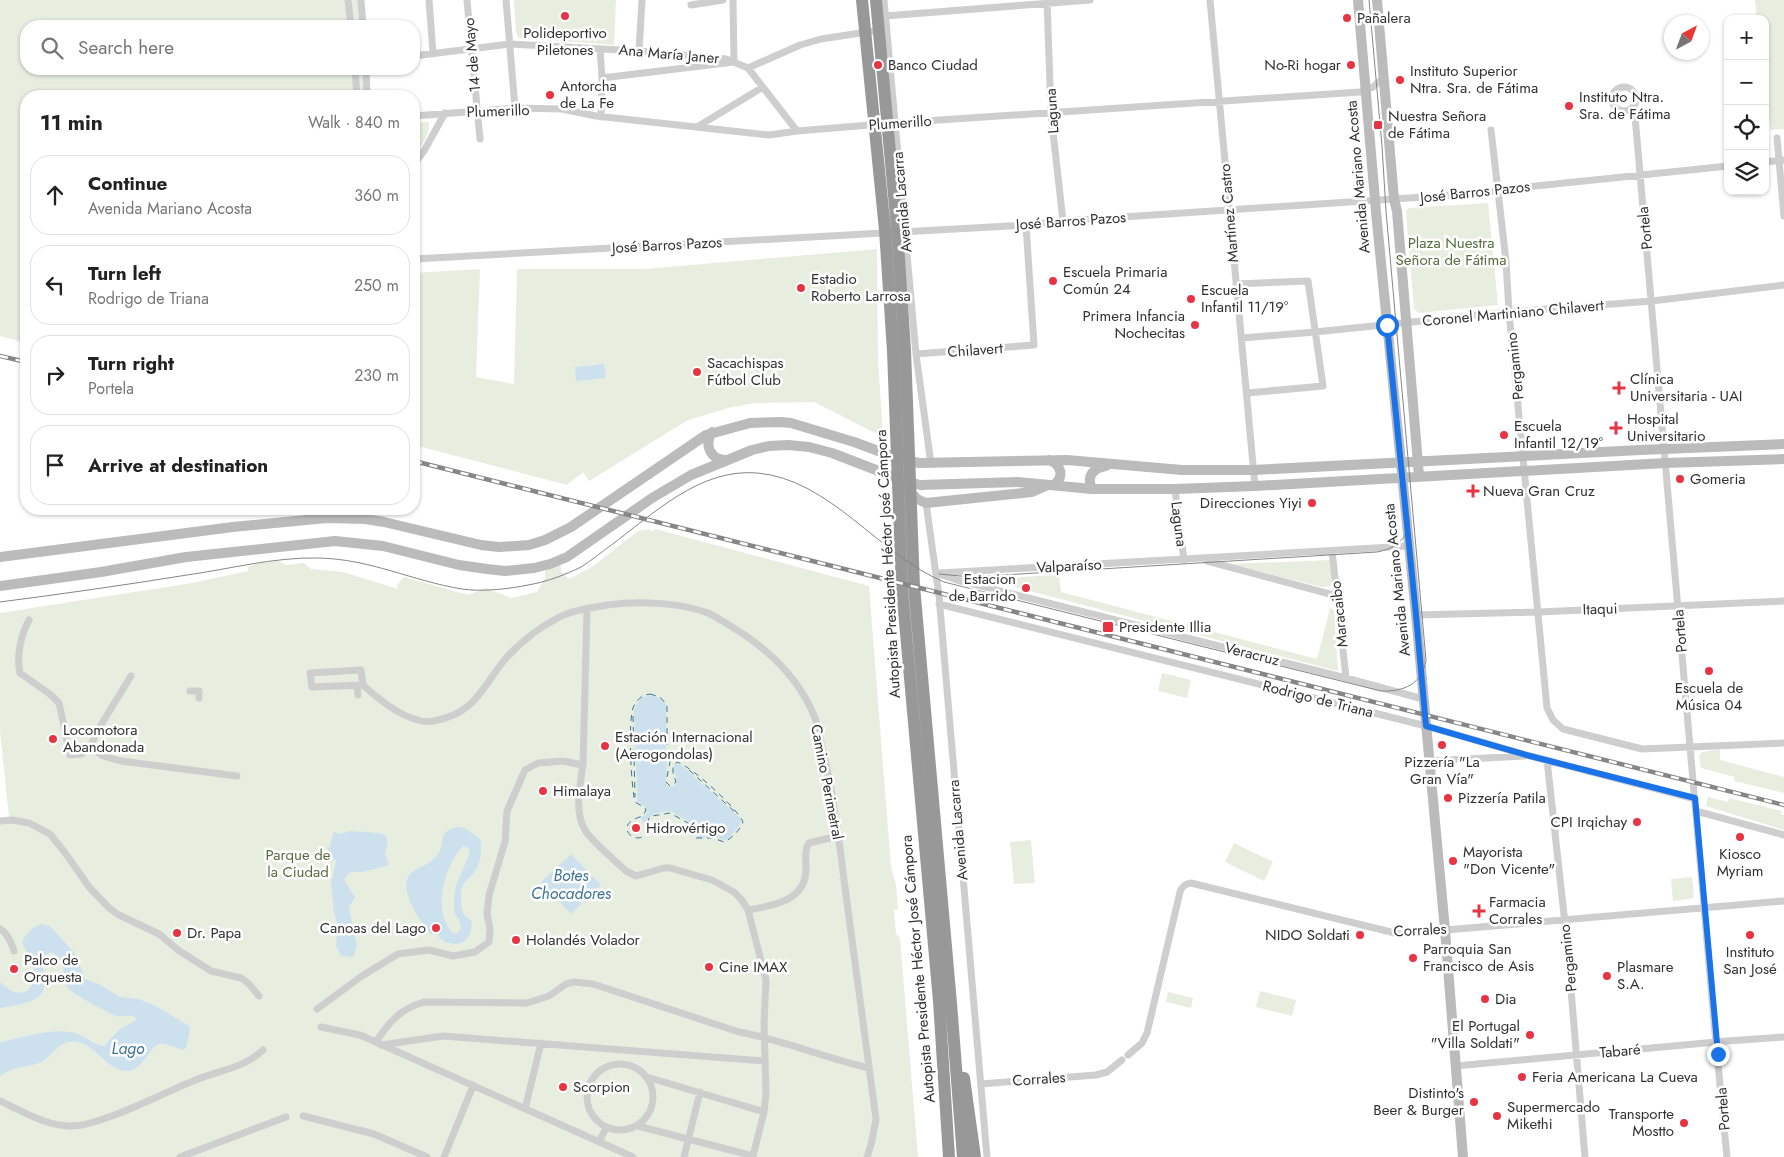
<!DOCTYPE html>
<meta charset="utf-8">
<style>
body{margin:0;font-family:Jost,sans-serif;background:#f2f2f2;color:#222}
.controls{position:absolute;right:15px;top:15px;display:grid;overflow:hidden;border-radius:10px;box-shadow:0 1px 4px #0004}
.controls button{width:45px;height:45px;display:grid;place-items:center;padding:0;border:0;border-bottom:1px solid #e0e0e0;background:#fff;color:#222;font:25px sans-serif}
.compass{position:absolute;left:1664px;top:15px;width:45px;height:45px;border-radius:50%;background:#fff;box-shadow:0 1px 4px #0004;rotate:41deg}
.stop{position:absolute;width:15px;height:15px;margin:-11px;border:4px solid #1a73e8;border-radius:50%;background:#fff}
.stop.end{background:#1a73e8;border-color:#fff;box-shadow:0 1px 5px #0008}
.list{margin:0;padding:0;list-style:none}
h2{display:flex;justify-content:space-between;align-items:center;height:65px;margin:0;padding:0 20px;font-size:21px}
h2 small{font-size:16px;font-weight:400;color:#767676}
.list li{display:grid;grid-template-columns:32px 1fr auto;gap:15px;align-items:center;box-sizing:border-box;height:80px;margin:0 10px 10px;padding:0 10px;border:1px solid #e0e0e0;border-radius:20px}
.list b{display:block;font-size:19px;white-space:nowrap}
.list p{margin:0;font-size:16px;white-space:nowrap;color:#767676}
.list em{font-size:16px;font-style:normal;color:#767676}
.icon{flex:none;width:28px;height:28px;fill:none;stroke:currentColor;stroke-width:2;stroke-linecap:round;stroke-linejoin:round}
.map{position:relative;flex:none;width:1784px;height:1157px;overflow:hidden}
.search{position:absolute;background:#fff;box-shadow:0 1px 4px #0004;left:20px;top:20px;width:400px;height:55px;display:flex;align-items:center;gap:12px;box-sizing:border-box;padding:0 18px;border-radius:20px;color:#767676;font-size:19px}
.panel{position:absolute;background:#fff;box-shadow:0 1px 4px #0004;left:20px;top:90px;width:400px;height:425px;border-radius:20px}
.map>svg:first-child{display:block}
.green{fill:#e7eee0}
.water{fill:#cce1ed;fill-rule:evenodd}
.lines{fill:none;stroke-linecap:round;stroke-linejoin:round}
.ferry{stroke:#3d7495;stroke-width:1;stroke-dasharray:6 5;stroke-linecap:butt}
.street{stroke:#cecece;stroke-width:7}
.secondary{stroke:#bbb;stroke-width:10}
.highway{stroke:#989898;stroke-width:12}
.tram{stroke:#868686;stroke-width:1}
.rail-casing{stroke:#868686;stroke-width:4.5}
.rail{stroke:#fff;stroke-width:2.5;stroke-dasharray:8;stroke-linecap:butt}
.route{stroke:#1a73e8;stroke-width:6}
.poi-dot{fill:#e73443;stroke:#fff;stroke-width:2}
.labels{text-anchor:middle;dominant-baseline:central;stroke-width:5;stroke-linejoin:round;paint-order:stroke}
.poi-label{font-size:15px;fill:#313131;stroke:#fff;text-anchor:start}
.street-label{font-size:15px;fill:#313131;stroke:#fff}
.park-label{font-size:15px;fill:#556e3d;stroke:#fff}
.water-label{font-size:16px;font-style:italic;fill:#3d7495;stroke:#fff}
</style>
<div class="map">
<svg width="1784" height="1157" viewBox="0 0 1784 1157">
<rect width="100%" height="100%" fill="#fff"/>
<path class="green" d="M0 0H361L363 26H26V69H366L367 96H26V343L0 336Z
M514 0H616L614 45 519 38 516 32Z
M1755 0H1784V129L1771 130 1765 86V19H1757Z
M429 122C430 135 421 147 414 157V123Z
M1488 203 1498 305 1419 313 1414 309 1406 211 1409 208Z
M877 249 878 359 883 437 814 402 756 403 732 407 688 420 589 481 583 472 567 485 414 445V273L480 269 476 377 514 384 517 269H644Z
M649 529 652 532 655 529 869 586 891 867 896 885 898 909 894 910 896 934 900 938 918 1157H0V824L9 817 0 732V613L192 583 248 571V567L255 564 279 561 285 565 304 563 311 569 343 572 398 589 397 585 404 577 468 595 486 588 511 598 537 592 545 578V569L555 564 561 565V572L569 579 592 567 638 531Z
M1330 560 1332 586 1322 587 1230 564Z
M1059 575 1061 592 1317 659 1330 608 1334 610 1338 671 1006 585 1004 583 1005 581 1021 577Z
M1162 673 1191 680 1187 698 1158 691Z
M1720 749V760L1784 777V793L1734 781 1735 777 1701 768 1699 756 1702 752Z
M1708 797 1728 802 1729 798 1782 811 1781 815H1784V830L1706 806Z
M1031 840 1035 883 1014 884 1010 842Z
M1234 843 1273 862 1264 881 1225 862Z
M1692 877 1694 896 1691 899 1673 901 1671 879Z
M1260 991 1296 1000 1292 1016 1256 1007Z
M1168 992 1193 998 1191 1008 1166 1002Z"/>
<path class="water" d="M604 364 606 378 576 381 575 367Z
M648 695 658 697 666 704V748L670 756 667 762 666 784 669 787 674 786 677 783C677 777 674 773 674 766L677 763 680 764 739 817 741 821 740 825 728 839 724 840 714 837 699 838 696 836 689 822 671 811C660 812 648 813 646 826L640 818 647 814V809L644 806 637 802V789L634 710 640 699Z
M458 827 465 828 480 839C483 851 480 868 471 876 468 879 465 881 463 885 460 892 460 910 465 916 467 918 470 919 472 921 471 925 472 930 470 933 465 948 446 946 438 936L440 929 438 926 434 928 432 935C421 924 397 889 410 874 415 868 428 866 436 857 447 844 435 831 458 827ZM464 846 468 848 470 853 456 885 454 897V912L460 922 461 928 458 933H453C434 913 442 879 454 858 457 853 459 849 464 846Z
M350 831 381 833 386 836 388 844 385 853 389 865 363 872H350L344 880 355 897 349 908 357 946 353 957 341 956 336 945 338 927 334 912 331 885 336 860 330 858 328 850 334 832 340 834Z
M571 854 601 885 571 914 541 882Z
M42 924 50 926 76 955 85 979 99 984 120 997 138 999 154 1005 189 1026 190 1031 186 1048 182 1050C154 1038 157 1044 140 1065 137 1067 134 1070 130 1071 109 1073 97 1046 78 1042 59 1039 56 1053 43 1061 35 1066 22 1066 13 1069 8 1071 4 1074 0 1076V1042C21 1038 54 1027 75 1033 85 1036 94 1045 104 1046L120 1029 136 1020 135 1017C129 1013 123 1018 116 1016 110 1014 77 996 71 991 57 979 72 961 51 952 32 960 55 984 38 997 27 1004 13 1006 0 1008V982C9 989 14 996 27 991 42 974 31 960 22 943 25 934 33 926 42 924Z"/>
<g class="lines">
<path class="ferry" d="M650 694 660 697 667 705V745L671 757 666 782 670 786 676 782 673 773V766L677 762C691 766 737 808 743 822 741 829 731 839 724 842L713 838H695L688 823 670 813 652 816 649 818C647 823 649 830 646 834 635 847 611 824 643 816L646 810 645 808 635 802C631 786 628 723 633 708 636 700 642 695 650 694Z
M633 716 635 797
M689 770 736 813"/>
<path class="street" d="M348 0 351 26
M361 0 363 26
M429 0 433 53
M467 0 480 139
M506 0 515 108
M884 0 916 354 931 464
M1047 0 1051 114 1063 221
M1210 0 1255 486
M691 5 723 0
M885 16 1090 0
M600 49 602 78 601 117
M639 51 642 0
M414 56 510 44 639 51 726 59 748 68 800 45 821 39 887 29
M748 68 797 131
M355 69 357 96
M366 69 367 96
M602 78 734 62 733 0
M1612 99a12 12 0 1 1 24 0a12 12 0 1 1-24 0Z
M1634 105 1715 1033 1727 1157
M414 116 515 108 562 109 596 116 769 135 797 131 894 123 1360 92 1373 87 1384 77
M697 127 763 87
M1491 130 1506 261 1509 312 1547 708 1553 720 1563 729 1642 749 1784 743
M1777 138 1784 216
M1765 162 1784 160
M414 164 424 151 445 113
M414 259 1026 225 1063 221 1394 199 1481 193 1498 190 1728 166
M1236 284 1308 281 1323 386 1247 393
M1242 338 1315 332 1509 312 1652 301 1784 285
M916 354 1034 345 1026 225
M1175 489 1184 560
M926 503 939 596 987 1157
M1332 551 1346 678
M1207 561 1337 596
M936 573 957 580 1346 678 1423 699
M940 573 1409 546
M939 604 1426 726 1530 756 1695 799
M1416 615 1539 612 1784 601
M29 620C21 635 16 656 20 673L51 695 59 703 70 755 82 754 90 747 99 728 131 676
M363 685 361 670 310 673 312 687 363 685C378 699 411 726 434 721 477 713 482 686 507 657 520 643 539 628 556 619 571 610 591 608 607 605 637 601 679 602 708 613 715 616 722 621 729 625 766 647 799 677 815 718 819 729 820 741 823 751 833 793 839 837 844 880 855 959 865 1039 876 1119L871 1145 867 1157
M357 686 358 695
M190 691H199V698
M90 747 103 756 121 761 237 776
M1547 760 1567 942 1585 1157
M1429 761 1524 756
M583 765 587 609
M1696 811 1784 835
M0 821 12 820 29 823 50 834 66 854 89 887 109 908 119 915 159 934 178 950 211 971 241 978 248 983 259 996
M748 910C772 906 806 901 806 869 806 860 804 850 809 843L838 836
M0 929C8 934 11 942 14 951
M317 1009 362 976 398 954 429 950 453 956 475 952 489 942 490 928 487 914 489 895 505 842 507 811 525 770 538 763 563 761 583 765C580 785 574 812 585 830 591 841 616 861 626 871L636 876 664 868H670L712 880 734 892 741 899 748 910 766 980 764 1023 766 1093 764 1112 753 1156 638 1126
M321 1027 360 1035 633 1157
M376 1042C389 1022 400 1009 424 1002L527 1003 549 996 566 984 574 982 593 984 739 1032C783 1040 825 1058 869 1068
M381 1045 443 1036 764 1061
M1128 1055 1142 1043 1147 1033 1180 892C1182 886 1185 884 1191 883L1399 934 1784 901
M587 1097a33 33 0 1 1 66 0a33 33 0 1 1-66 0Z
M1455 1066 1727 1041 1784 1037
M647 1077 764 1112
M981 1084 1096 1075 1107 1072 1122 1060
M0 1101C22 1111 48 1127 72 1126 85 1126 97 1121 109 1117 140 1106 168 1091 198 1079 221 1070 244 1068 263 1050
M525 1109 541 1043
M303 1116 374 1134 427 1157
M599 1142 606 1128
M180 1157 286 1117
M444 1157 473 1086
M684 1157 700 1092"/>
<path class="secondary" d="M1358 0 1376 212 1416 615 1445 930 1463 1157
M1377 0 1394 199 1397 211 1419 476
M712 432C704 445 710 459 725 460
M1049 460C1061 465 1065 476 1054 485
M908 489 917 499 926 503 1032 492 1048 485
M1092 489C1086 476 1093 468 1106 466
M0 557 233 527 327 518 365 519 384 522 481 545 499 547 529 545 545 540 571 527 706 435 750 423 780 422 791 423 854 442 900 459 919 463 1067 460 1182 470H1253L1640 450 1784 444
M0 586 101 572 186 557 335 541 383 546 459 565 487 569 505 571 534 568 550 564 567 557 652 498 691 475 752 450 769 446 788 445 809 447 832 453 902 480 920 485 1018 482 1092 489H1175L1255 486 1666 463 1784 459"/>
<path class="highway" d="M862 0 885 230 893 351 902 589 939 1001 949 1157
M876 0 897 228 905 350 914 586 951 1003 963 1157
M964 1078 975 1157"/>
<path class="tram" d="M939 574 971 577 1377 552C1394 549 1409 539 1409 520
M0 602C62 594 125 585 187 575 230 569 274 557 318 558 371 559 412 581 462 589 481 592 509 589 528 585 546 582 565 575 581 567 591 561 600 553 610 546 653 514 700 468 757 473 830 479 879 555 944 582L1381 691C1403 692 1423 684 1426 660L1386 211 1382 146 1369 0"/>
<defs>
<path id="rail" d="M0 356 26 362
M414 461 1784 805"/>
</defs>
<use href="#rail" class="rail-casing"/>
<use href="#rail" class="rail"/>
</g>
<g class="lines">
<path class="route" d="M1387 325 1416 615 1426 726 1530 756 1695 798 1718 1054"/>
</g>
<g class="poi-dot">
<circle cx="565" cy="16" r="5"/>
<circle cx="1347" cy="18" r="5"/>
<circle cx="878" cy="65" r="5"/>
<circle cx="1351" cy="65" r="5"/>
<circle cx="1400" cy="80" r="5"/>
<circle cx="550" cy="95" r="5"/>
<circle cx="1569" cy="106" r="5"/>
<rect x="1373" y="120" width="10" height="10" rx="2.5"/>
<circle cx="1053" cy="281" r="5"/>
<circle cx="801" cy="288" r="5"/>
<circle cx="1191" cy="299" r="5"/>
<circle cx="1195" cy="325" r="5"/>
<circle cx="697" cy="372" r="5"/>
<path d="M1616.5 380.5h5v5h5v5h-5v5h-5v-5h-5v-5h5z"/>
<path d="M1613.5 420.5h5v5h5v5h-5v5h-5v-5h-5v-5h5z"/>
<circle cx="1504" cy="435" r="5"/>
<circle cx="1680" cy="479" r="5"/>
<path d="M1470.5 483.5h5v5h5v5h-5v5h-5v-5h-5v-5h5z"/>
<circle cx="1312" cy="503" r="5"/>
<circle cx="1026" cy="588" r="5"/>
<rect x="1102" y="621" width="12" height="12" rx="2.5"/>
<circle cx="1709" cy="671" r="5"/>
<circle cx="53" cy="739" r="5"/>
<circle cx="1442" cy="745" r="5"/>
<circle cx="605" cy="746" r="5"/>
<circle cx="543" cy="791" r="5"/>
<circle cx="1448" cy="798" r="5"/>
<circle cx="1637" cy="822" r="5"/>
<circle cx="636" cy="828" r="5"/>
<circle cx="1740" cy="837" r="5"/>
<circle cx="1453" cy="861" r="5"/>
<path d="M1476.5 903.5h5v5h5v5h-5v5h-5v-5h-5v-5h5z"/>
<circle cx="436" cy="928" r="5"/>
<circle cx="177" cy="933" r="5"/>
<circle cx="1360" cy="935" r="5"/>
<circle cx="1750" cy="935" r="5"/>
<circle cx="516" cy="940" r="5"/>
<circle cx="1413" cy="958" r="5"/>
<circle cx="709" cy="967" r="5"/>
<circle cx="14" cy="969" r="5"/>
<circle cx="1607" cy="976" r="5"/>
<circle cx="1485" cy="999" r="5"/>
<circle cx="1530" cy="1035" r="5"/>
<circle cx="1522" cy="1077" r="5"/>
<circle cx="563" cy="1087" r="5"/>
<circle cx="1474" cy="1102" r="5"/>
<circle cx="1497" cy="1116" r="5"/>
<circle cx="1684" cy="1123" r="5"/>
</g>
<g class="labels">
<g class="poi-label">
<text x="1357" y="18">Pañalera</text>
<text x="565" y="33" text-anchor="middle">Polideportivo<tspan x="565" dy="17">Piletones</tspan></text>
<text x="888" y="65">Banco Ciudad</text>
<text x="1341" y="65" text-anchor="end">No-Ri hogar</text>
<text x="1410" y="71">Instituto Superior<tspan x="1410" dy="17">Ntra. Sra. de Fátima</tspan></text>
<text x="560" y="86">Antorcha<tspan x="560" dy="17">de La Fe</tspan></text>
<text x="1579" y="97">Instituto Ntra.<tspan x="1579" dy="17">Sra. de Fátima</tspan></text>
<text x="1388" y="116">Nuestra Señora<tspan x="1388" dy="17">de Fátima</tspan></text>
<text x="1063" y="272">Escuela Primaria<tspan x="1063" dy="17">Común 24</tspan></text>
<text x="811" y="279">Estadio<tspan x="811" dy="17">Roberto Larrosa</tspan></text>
<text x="1201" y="290">Escuela<tspan x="1201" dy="17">Infantil 11/19°</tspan></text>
<text x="1185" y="316" text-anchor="end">Primera Infancia<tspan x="1185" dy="17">Nochecitas</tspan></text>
<text x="707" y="363">Sacachispas<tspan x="707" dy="17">Fútbol Club</tspan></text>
<text x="1630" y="379">Clínica<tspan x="1630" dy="17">Universitaria - UAI</tspan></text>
<text x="1627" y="419">Hospital<tspan x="1627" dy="17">Universitario</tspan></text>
<text x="1514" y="426">Escuela<tspan x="1514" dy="17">Infantil 12/19°</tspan></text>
<text x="1690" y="479">Gomeria</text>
<text x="1483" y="491">Nueva Gran Cruz</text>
<text x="1302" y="503" text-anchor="end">Direcciones Yiyi</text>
<text x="1016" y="579" text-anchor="end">Estacion<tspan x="1016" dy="17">de Barrido</tspan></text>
<text x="1119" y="627">Presidente Illia</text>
<text x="1709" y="688" text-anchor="middle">Escuela de<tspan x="1709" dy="17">Música 04</tspan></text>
<text x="63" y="730">Locomotora<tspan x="63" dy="17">Abandonada</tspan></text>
<text x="615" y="737">Estación Internacional<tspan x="615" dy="17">(Aerogondolas)</tspan></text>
<text x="1442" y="762" text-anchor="middle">Pizzería "La<tspan x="1442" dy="17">Gran Vía"</tspan></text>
<text x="553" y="791">Himalaya</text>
<text x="1458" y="798">Pizzería Patila</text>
<text x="1627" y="822" text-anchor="end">CPI Irqichay</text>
<text x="646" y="828">Hidrovértigo</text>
<text x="1463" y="852">Mayorista<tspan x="1463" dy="17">"Don Vicente"</tspan></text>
<text x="1740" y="854" text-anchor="middle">Kiosco<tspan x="1740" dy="17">Myriam</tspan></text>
<text x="1489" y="902">Farmacia<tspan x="1489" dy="17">Corrales</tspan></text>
<text x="426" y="928" text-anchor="end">Canoas del Lago</text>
<text x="187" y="933">Dr. Papa</text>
<text x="1350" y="935" text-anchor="end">NIDO Soldati</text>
<text x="526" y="940">Holandés Volador</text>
<text x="1423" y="949">Parroquia San<tspan x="1423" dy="17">Francisco de Asis</tspan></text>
<text x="1750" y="952" text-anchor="middle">Instituto<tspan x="1750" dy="17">San José</tspan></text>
<text x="24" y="960">Palco de<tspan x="24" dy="17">Orquesta</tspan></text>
<text x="719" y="967">Cine IMAX</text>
<text x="1617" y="967">Plasmare<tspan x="1617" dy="17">S.A.</tspan></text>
<text x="1495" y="999">Dia</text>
<text x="1520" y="1026" text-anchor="end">El Portugal<tspan x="1520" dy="17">"Villa Soldati"</tspan></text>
<text x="1532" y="1077">Feria Americana La Cueva</text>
<text x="573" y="1087">Scorpion</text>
<text x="1464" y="1093" text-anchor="end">Distinto's<tspan x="1464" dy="17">Beer &amp; Burger</tspan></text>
<text x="1507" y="1107">Supermercado<tspan x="1507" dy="17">Mikethi</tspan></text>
<text x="1674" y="1114" text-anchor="end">Transporte<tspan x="1674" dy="17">Mostto</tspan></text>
</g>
<g class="street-label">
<text transform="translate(669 54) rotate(5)">Ana María Janer</text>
<text transform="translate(472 55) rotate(-95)">14 de Mayo</text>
<text transform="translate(498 111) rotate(-2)">Plumerillo</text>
<text transform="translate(1052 111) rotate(-94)">Laguna</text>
<text transform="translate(900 123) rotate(-4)">Plumerillo</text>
<text transform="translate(1358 177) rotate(-95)">Avenida Mariano Acosta</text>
<text transform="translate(1475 192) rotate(-6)">José Barros Pazos</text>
<text transform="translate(902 202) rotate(-95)">Avenida Lacarra</text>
<text transform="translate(1229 213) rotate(-95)">Martínez Castro</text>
<text transform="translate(1071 221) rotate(-4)">José Barros Pazos</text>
<text transform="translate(1645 228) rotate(-96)">Portela</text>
<text transform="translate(667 245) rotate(-3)">José Barros Pazos</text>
<text transform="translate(1513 313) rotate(-5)">Coronel Martiniano Chilavert</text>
<text transform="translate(975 350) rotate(-4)">Chilavert</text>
<text transform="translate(1515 366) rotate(-96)">Pergamino</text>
<text transform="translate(1179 524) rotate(83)">Laguna</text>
<text transform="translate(888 564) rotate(-93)">Autopista Presidente Héctor José Cámpora</text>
<text transform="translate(1069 566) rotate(-3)">Valparaíso</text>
<text transform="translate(1397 580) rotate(-96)">Avenida Mariano Acosta</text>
<text transform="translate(1600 609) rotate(-2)">Itaqui</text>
<text transform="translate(1339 614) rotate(-96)">Maracaibo</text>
<text transform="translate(1680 631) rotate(-95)">Portela</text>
<text transform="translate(1252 654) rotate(14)">Veracruz</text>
<text transform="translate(1318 699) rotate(14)">Rodrigo de Triana</text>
<text transform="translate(827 782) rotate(79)">Camino Perimetral</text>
<text transform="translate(958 830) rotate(-95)">Avenida Lacarra</text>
<text transform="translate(1420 930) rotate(-3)">Corrales</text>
<text transform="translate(1568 958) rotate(-96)">Pergamino</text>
<text transform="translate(918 969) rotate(-95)">Autopista Presidente Héctor José Cámpora</text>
<text transform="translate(1620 1051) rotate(-5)">Tabaré</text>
<text transform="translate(1039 1079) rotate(-4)">Corrales</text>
<text transform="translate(1723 1109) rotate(-95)">Portela</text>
</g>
<g class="park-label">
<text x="1451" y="243">Plaza Nuestra<tspan x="1451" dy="17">Señora de Fátima</tspan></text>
<text x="298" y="855">Parque de<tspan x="298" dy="17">la Ciudad</tspan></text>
</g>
<g class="water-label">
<text x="571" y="875">Botes<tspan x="571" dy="18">Chocadores</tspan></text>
<text x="128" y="1048">Lago</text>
</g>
</g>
</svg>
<div class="controls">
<button>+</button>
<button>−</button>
<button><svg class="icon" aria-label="locate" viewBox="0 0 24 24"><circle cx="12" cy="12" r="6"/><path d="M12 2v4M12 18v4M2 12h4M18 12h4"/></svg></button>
<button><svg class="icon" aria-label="layers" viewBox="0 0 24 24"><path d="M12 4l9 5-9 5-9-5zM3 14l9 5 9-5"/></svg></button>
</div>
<svg class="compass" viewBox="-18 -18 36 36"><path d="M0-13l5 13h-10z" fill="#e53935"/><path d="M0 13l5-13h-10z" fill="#767676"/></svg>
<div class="stop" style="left:1387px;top:325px"></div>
<div class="stop end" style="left:1718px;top:1054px"></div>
<div class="search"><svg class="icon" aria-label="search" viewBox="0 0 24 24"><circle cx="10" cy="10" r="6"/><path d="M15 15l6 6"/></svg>Search here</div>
<section class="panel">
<h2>11 min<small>Walk · 840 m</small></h2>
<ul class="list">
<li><svg class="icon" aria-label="ahead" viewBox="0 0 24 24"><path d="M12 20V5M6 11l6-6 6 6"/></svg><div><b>Continue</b><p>Avenida Mariano Acosta</p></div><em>360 m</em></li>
<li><svg class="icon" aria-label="left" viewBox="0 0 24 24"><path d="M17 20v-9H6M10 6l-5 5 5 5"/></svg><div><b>Turn left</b><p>Rodrigo de Triana</p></div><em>250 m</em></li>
<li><svg class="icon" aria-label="right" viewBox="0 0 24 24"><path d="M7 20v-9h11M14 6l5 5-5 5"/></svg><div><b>Turn right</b><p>Portela</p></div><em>230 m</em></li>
<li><svg class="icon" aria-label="arrive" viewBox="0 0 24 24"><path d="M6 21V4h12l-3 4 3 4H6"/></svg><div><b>Arrive at destination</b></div></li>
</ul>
</section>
</div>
